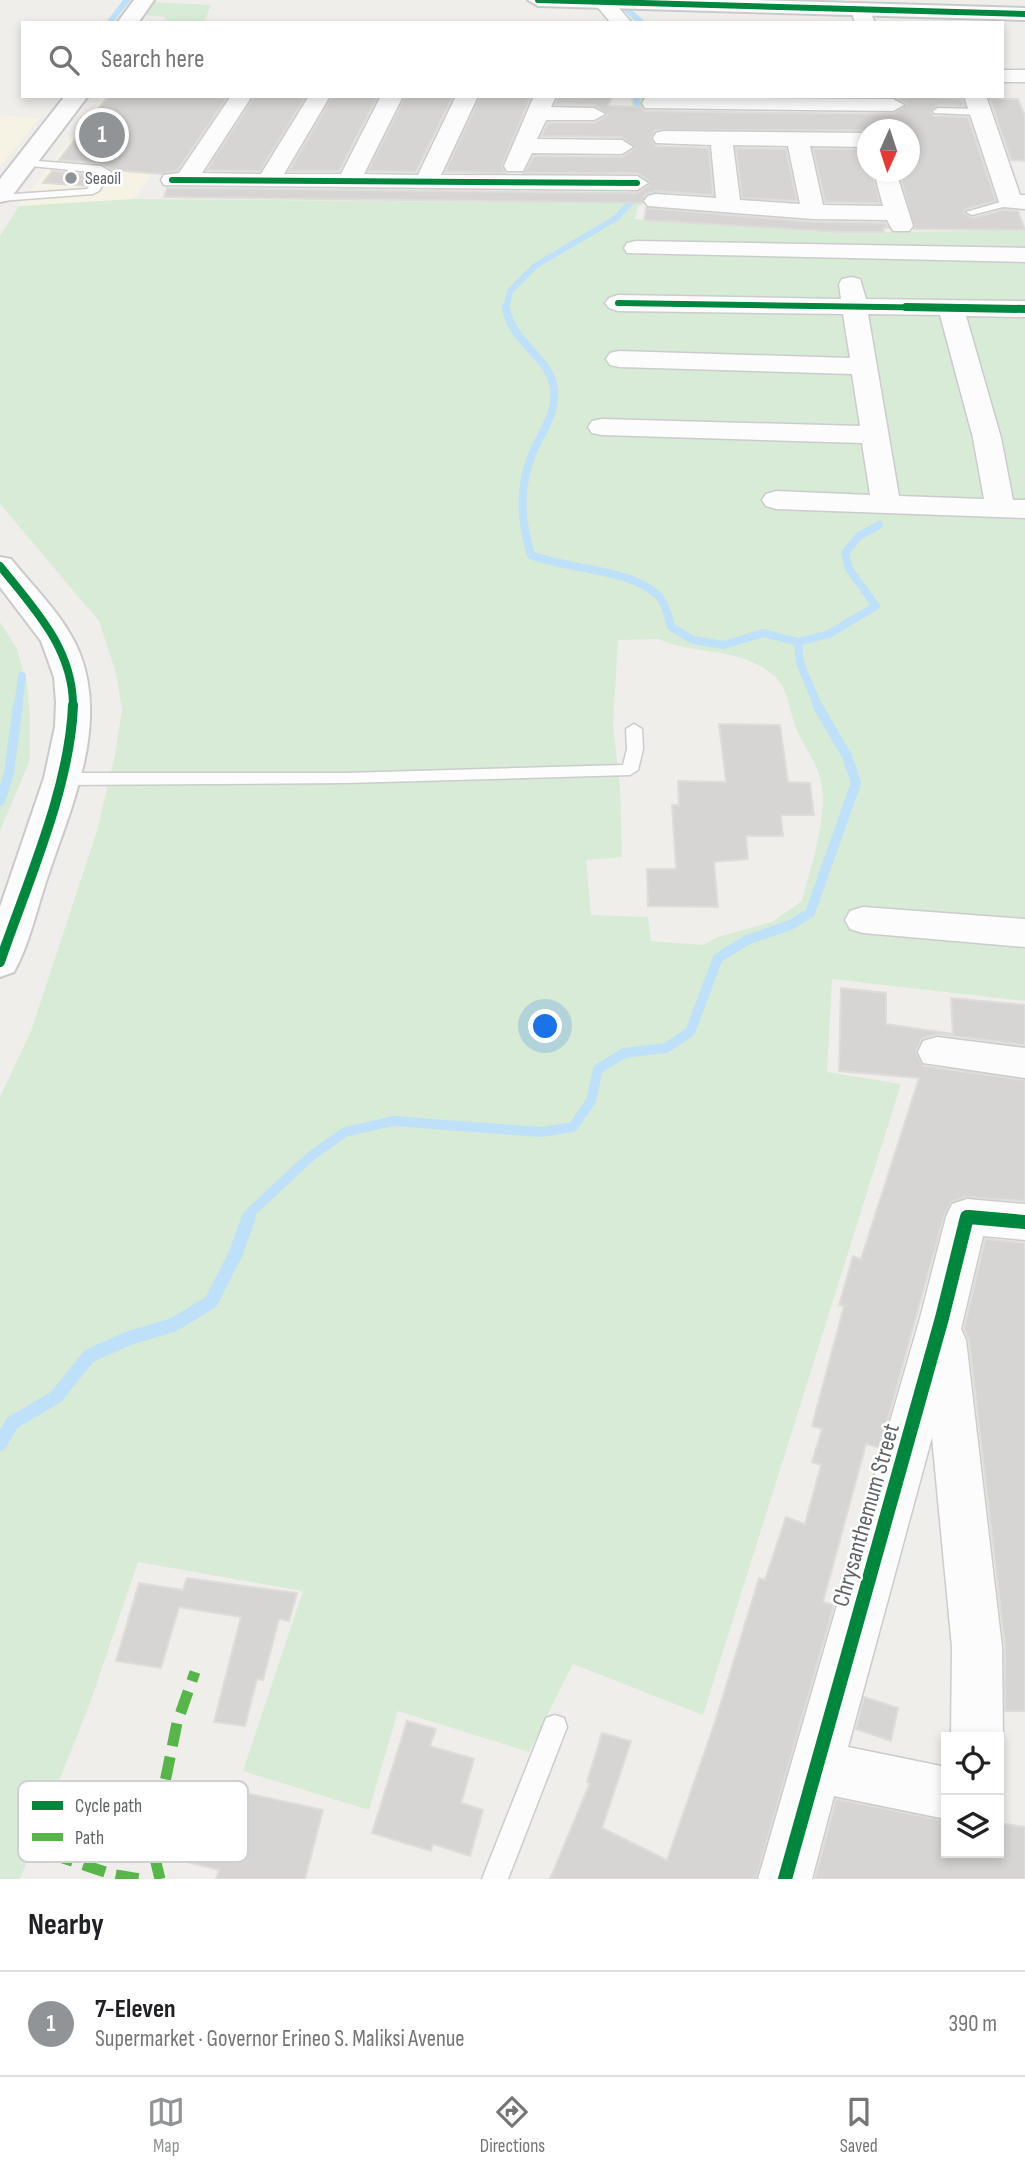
<!DOCTYPE html>
<meta charset="utf-8">
<style>
body{margin:0;font-family:"Sofia Sans Condensed",sans-serif;background:#f2f2f2;color:#202124}
.controls{position:absolute;right:21px;bottom:21px;display:grid;overflow:hidden;border-radius:0px;box-shadow:0 4px 10px #0003}
.controls button{width:63px;height:63px;display:grid;place-items:center;padding:0;border:0;border-bottom:2px solid #e0e0e0;background:#fff;color:#202124;font:35px sans-serif}
.compass{position:absolute;left:857px;top:119px;width:63px;height:63px;border-radius:50%;background:#fff;box-shadow:0 4px 10px #0003;rotate:183deg}
.you{position:absolute;left:546px;top:1027px;width:24px;height:24px;margin:-18px;border:5px solid #fff;border-radius:50%;background:#1a73e8;box-shadow:0 0 0 10px #1a73e833}
.badge{display:grid;place-items:center;width:46px;height:46px;border-radius:50%;background:#919496;color:#fff;font-size:23px;font-weight:700}
.pin{position:absolute;translate:-50% -50%;border:4px solid #fff;box-shadow:0 2px 7px #0006}
.list{margin:0;padding:0;list-style:none}
h2{display:flex;justify-content:space-between;align-items:center;height:91px;margin:0;padding:0 28px;font-size:30px}
h2 small{font-size:23px;font-weight:400;color:#757577}
.list li{display:grid;grid-template-columns:46px 1fr auto;gap:21px;align-items:center;box-sizing:border-box;height:105px;padding:0 28px;border-top:2px solid #e0e0e0}
.list b{display:block;font-size:26px;white-space:nowrap}
.list p{margin:0;font-size:23px;white-space:nowrap;color:#757577}
.list em{font-size:23px;font-style:normal;color:#757577}
.icon{flex:none;width:38px;height:38px;fill:none;stroke:currentColor;stroke-width:2;stroke-linecap:round;stroke-linejoin:round}
.map{position:relative;flex:none;width:1025px;height:1879px;overflow:hidden}
.search{position:absolute;background:#fff;box-shadow:0 4px 10px #0003;left:21px;right:21px;top:21px;height:77px;display:flex;align-items:center;gap:18px;box-sizing:border-box;padding:0 24px;border-radius:0px;color:#757577;font-size:26px}
.sheet{height:196px;background:#fff}
nav{display:flex;justify-content:space-around;align-items:center;box-sizing:border-box;height:98px;border-top:2px solid #e0e0e0;background:#fff;font-size:19px;color:#757577}
nav a{display:grid;justify-items:center;gap:4px}
nav .on{color:#919496}
.map>svg:first-child{display:block}
.commercial{fill:#f7f3e4}
.green{fill:#d8ebd6;fill-rule:evenodd}
.lines{fill:none;stroke-linecap:round;stroke-linejoin:round}
.stream-far3{stroke:#bfe0f9;stroke-width:6}
.stream-far2{stroke:#bfe0f9;stroke-width:8}
.stream-far1{stroke:#bfe0f9;stroke-width:10}
.stream{stroke:#bfe0f9;stroke-width:14}
.building{fill:#d6d5d3;stroke:#deddd9;stroke-width:2}
.lane-casing{stroke:#cbcccc;stroke-width:3}
.street-casing{stroke:#cbcccc;stroke-width:3}
.secondary-casing{stroke:#cacacb;stroke-width:4}
.lane{fill:#fdfcfc;fill-rule:evenodd}
.street{fill:#fdfcfc;fill-rule:evenodd}
.secondary{fill:#fdfcfc;fill-rule:evenodd}
.quiet{stroke:#58b549;stroke-width:11;stroke-dasharray:23 11;stroke-linecap:butt}
.cycleway-far3-casing{stroke:#fff;stroke-width:9}
.cycleway-far2-casing{stroke:#fff;stroke-width:11}
.cycleway-far1-casing{stroke:#fff;stroke-width:15}
.cycleway-casing{stroke:#fff;stroke-width:18}
.cycleway-far3{stroke:#00873e;stroke-width:6}
.cycleway-far2{stroke:#00873e;stroke-width:8}
.cycleway-far1{stroke:#00873e;stroke-width:10}
.cycleway{stroke:#00873e;stroke-width:14}
.poi-dot{fill:#919496;stroke:#fff;stroke-width:2.5}
.labels{text-anchor:middle;dominant-baseline:central;stroke-width:5;stroke-linejoin:round;paint-order:stroke}
.far-poi-label{font-size:18px;fill:#5f6368;stroke:#fff;text-anchor:start}
.near-street-label{font-size:24px;fill:#5f6368;stroke:#fff}
.key{fill:#fff;stroke:#cfd0d2;stroke-width:2}
.key-label{font-size:19px;fill:#5f6368}
</style>
<div class="map">
<svg width="1025" height="1879" viewBox="0 0 1025 1879">
<rect width="100%" height="100%" fill="#efeeea"/>
<path class="commercial" d="M104 96H205L134 199 19 206Z
M0 115 39 119 0 166Z"/>
<path class="green" d="M153 2 211 5 204 23H163L166 17 143 15Z
M630 96H643L647 121 676 188 638 206 635 219 831 233 1025 230V1001L832 979 827 1072 901 1084 703 1715 573 1664 529 1752 398 1711 369 1810 243 1771 303 1591 138 1562 90 1703 20 1879H0V1097L31 1031 97 831 115 755 122 710 116 673 99 621 0 504V236L19 206 134 199 624 203 630 199V188L647 186 661 179 626 154 625 131 637 121ZM659 639C686 652 719 649 747 660 788 677 784 691 795 725 801 742 813 757 819 774 831 809 811 866 802 901L772 922 718 937 703 945 651 941 648 917 591 915 586 860 622 857 620 786 613 726 618 640Z
M0 622 17 649 27 684 30 717V760L0 831Z"/>
<g class="lines">
<path class="stream-far3" d="M624 7 642 23
M109 23 127 0
M636 96 640 121
M506 309 510 291 535 266 616 218 630 203 668 185"/>
<path class="stream-far2" d="M506 307C510 342 550 356 554 389 557 412 543 430 534 450 518 484 520 519 531 555 566 570 642 569 662 601 667 609 669 619 671 627L693 640 724 645 763 633 798 642 800 663 818 706
M798 642 829 634 876 606 849 569 845 553 859 536 879 525
M18 706 22 676"/>
<path class="stream-far1" d="M0 801 9 773 18 705
M248 1219 251 1212 311 1156 345 1132 393 1121 541 1132 573 1127 591 1101 598 1069 624 1053 666 1048 690 1032 718 958 747 940 790 925 810 913 856 783 847 756 817 705"/>
<path class="stream" d="M0 1444 12 1423 56 1397 89 1356 129 1338 173 1325 211 1302 235 1255 249 1217"/>
</g>
<path class="building" d="M108 96H228L177 171 162 174 112 170 101 163 59 160Z
M254 96H306L260 171 207 170Z
M332 96H378L339 171H289Z
M405 96H453L416 172 368 171Z
M480 96H531L502 165 505 173 445 172Z
M558 96H612L608 106 641 107 645 111 893 114 906 104 894 97 878 96H929L962 99 965 106 938 105 931 112 934 116 968 117 996 201 965 209 963 213 973 218 1003 210 1018 211 1025 230 914 229 899 172H909V130H655L651 139 656 146 709 148 713 195 655 191 646 194 642 203 164 197 167 188 637 193 649 185V181L637 173H524L534 156 622 157 635 148 622 137 541 136 548 123H594L607 115 594 105 555 104Z
M990 99H1018L1025 116V161L1011 160Z
M736 148 786 149 797 201 742 198Z
M813 149H867V172H872L880 203 825 202Z
M52 171 95 175 86 186 43 183Z
M646 208 813 222 885 223 889 228H883L884 232H838L644 220Z
M719 724 780 725 788 782 810 783 814 815H781L783 836H746L748 859 714 862 718 907 648 906 647 869H676L672 805H679L678 781 726 782Z
M841 988 886 993V1024L953 1034 951 998 1025 1005V1045L937 1034 922 1038 916 1051 923 1066 1025 1080V1201L966 1197 951 1202 944 1216 880 1448 866 1444 823 1602 834 1605 756 1879H550L590 1783 587 1782 602 1733 631 1741 602 1828 667 1860 715 1722 759 1578 765 1580 786 1517 805 1524 821 1465 812 1462 822 1429 812 1426 844 1306 839 1305 853 1256 861 1259 919 1078 839 1071Z
M985 1239 1025 1243V1711H1005V1647L969 1340 964 1329Z
M187 1578 297 1593 289 1621 279 1619 263 1680 257 1679 245 1726 214 1722 241 1617 179 1607 161 1668 116 1661 139 1583 183 1590Z
M864 1697 898 1708 891 1741 856 1729Z
M407 1721 436 1729 430 1746 474 1759 461 1803 483 1810 470 1856 433 1844 431 1851 372 1833Z
M201 1783 323 1810 305 1879H216L219 1870 183 1861 195 1823 189 1822Z
M836 1799 946 1821V1853H999V1823L1025 1827V1879H815Z"/>
<g class="lines">
<defs>
<path id="lane" d="M938 108 980 109 985 112 980 115 934 113 933 111Z
M25 160 101 166 111 172 99 191 93 194 0 201V195L87 189 100 173 21 165 20 163Z
M1011 199 1015 200V204L972 215 966 212Z
M634 724 642 729 643 749 638 770 630 775 346 783 61 785 53 779 61 773H346L623 765 627 749 626 729Z
M555 1715 564 1718 567 1727 508 1879H482L546 1718Z"/>
<path id="street" d="M598 0H612L632 23H611L595 4Z
M861 4 868 6 875 23H855L851 10Z
M1002 70H1025V82H1002Z
M231 96H252L202 173 261 174 309 96H330L284 174H341L381 96H403L364 174 418 175 456 96H478L441 175 637 176 648 183 637 190 164 185 161 180 164 175 179 173Z
M534 96H556L551 107 594 108 605 114 594 120H546L537 139 622 140 633 147 622 154 532 153 523 171H507L504 166Z
M964 96H986L1020 195H1025V209L1003 207 999 202Z
M653 97 893 99 904 105 893 111 645 108 642 103 645 98Z
M664 131 867 133V147L810 146 823 205 883 206 874 172H896L913 226 909 231H893L887 220 813 219 648 206 644 201 648 196 656 194 716 198 711 145 656 143 653 138 656 133ZM733 145 788 146 800 204 740 200Z
M636 241 1025 248V262L627 253 624 248 627 243Z
M851 277 860 279 866 299 1025 301V317L966 316 1001 438 1013 500H1025V518L776 509 766 506 762 500 766 494 776 491 870 495 862 443 602 435 592 433 588 427 592 421 602 419 860 426 852 374 619 367 610 365 606 359 610 353 619 351 850 358 843 314 618 311 609 308 605 303 609 298 618 295 841 299 839 284 842 279ZM868 314 940 315 973 438 984 499 899 496Z
M863 907 1025 919V947L863 933 850 929 845 920 850 911Z
M937 1037 1025 1048V1078L923 1063 918 1052 923 1041Z
M967 1199 1025 1204V1240L983 1236 961 1329 966 1340 1002 1647 1003 1737 999 1747V1737H951L952 1647 932 1437 848 1747 946 1767V1819L834 1796 812 1879H758L920 1318 946 1217 952 1204Z"/>
<path id="secondary" d="M134 0H154L138 23H117Z
M528 0H753L1025 8V20L538 6Z
M65 96H88L9 200 0 202V179Z
M0 557 11 559C35 589 66 618 80 654 109 729 69 811 46 882 36 912 29 945 14 972L0 977V907L44 778 55 727 56 702 54 677 41 641 0 587Z"/>
</defs>
<use href="#lane" class="lane-casing"/>
<use href="#street" class="street-casing"/>
<use href="#secondary" class="secondary-casing"/>
<use href="#lane" class="lane"/>
<use href="#street" class="street"/>
<use href="#secondary" class="secondary"/>
<path class="quiet" d="M51 1854 111 1874 140 1879
M160 1879 152 1846 177 1723 195 1672"/>
<defs>
<path id="cycleway-far3" d="M538 0 1025 14
M172 180 637 183
M618 303 1024 309"/>
<path id="cycleway-far2" d="M906 307 1025 309
M0 566C34 609 73 648 73 706"/>
<path id="cycleway-far1" d="M0 962C27 883 70 788 73 705
M967 1219H989"/>
<path id="cycleway" d="M969 1217 1025 1222
M785 1879 942 1318 967 1217"/>
</defs>
<use href="#cycleway-far3" class="cycleway-far3-casing"/>
<use href="#cycleway-far2" class="cycleway-far2-casing"/>
<use href="#cycleway-far1" class="cycleway-far1-casing"/>
<use href="#cycleway" class="cycleway-casing"/>
<use href="#cycleway-far3" class="cycleway-far3"/>
<use href="#cycleway-far2" class="cycleway-far2"/>
<use href="#cycleway-far1" class="cycleway-far1"/>
<use href="#cycleway" class="cycleway"/>
</g>
<circle class="poi-dot" cx="71" cy="178" r="7"/>
<g class="labels">
<g class="far-poi-label">
<text x="85" y="178">Seaoil</text>
</g>
<g class="near-street-label">
<text transform="translate(866 1515) rotate(-74)">Chrysanthemum Street</text>
</g>
</g>
<rect x="18" y="1781" width="230" height="81" rx="10" class="key"/>
<rect x="32" y="1801" width="31" height="9" fill="#00873e"/>
<rect x="32" y="1833" width="31" height="8" fill="#58b549"/>
<g class="key-label">
<text x="75" y="1812">Cycle path</text>
<text x="75" y="1844">Path</text>
</g>
</svg>
<div class="controls">
<button><svg class="icon" aria-label="locate" viewBox="0 0 24 24"><circle cx="12" cy="12" r="6"/><path d="M12 2v4M12 18v4M2 12h4M18 12h4"/></svg></button>
<button><svg class="icon" aria-label="layers" viewBox="0 0 24 24"><path d="M12 4l9 5-9 5-9-5zM3 14l9 5 9-5"/></svg></button>
</div>
<svg class="compass" viewBox="-18 -18 36 36"><path d="M0-13l5 13h-10z" fill="#e53935"/><path d="M0 13l5-13h-10z" fill="#757577"/></svg>
<div class="you"></div>
<div class="pin badge" style="left:102px;top:135px">1</div>
<div class="search"><svg class="icon" aria-label="search" viewBox="0 0 24 24"><circle cx="10" cy="10" r="6"/><path d="M15 15l6 6"/></svg>Search here</div>
</div>
<section class="sheet">
<h2>Nearby<small></small></h2>
<ul class="list">
<li><span class="badge">1</span><div><b>7-Eleven</b><p>Supermarket · Governor Erineo S. Maliksi Avenue</p></div><em>390 m</em></li>
</ul>
</section>
<nav>
<a class="on"><svg class="icon" aria-label="map" viewBox="0 0 24 24"><path d="M3 6l6-2 6 2 6-2v14l-6 2-6-2-6 2zM9 4v14M15 6v14"/></svg>Map</a>
<a><svg class="icon" aria-label="directions" viewBox="0 0 24 24"><path d="M12 3l9 9-9 9-9-9zM9 14v-3h6M13 9l2 2-2 2"/></svg>Directions</a>
<a><svg class="icon" aria-label="saved" viewBox="0 0 24 24"><path d="M7 4h10v16l-5-4-5 4z"/></svg>Saved</a>
</nav>
